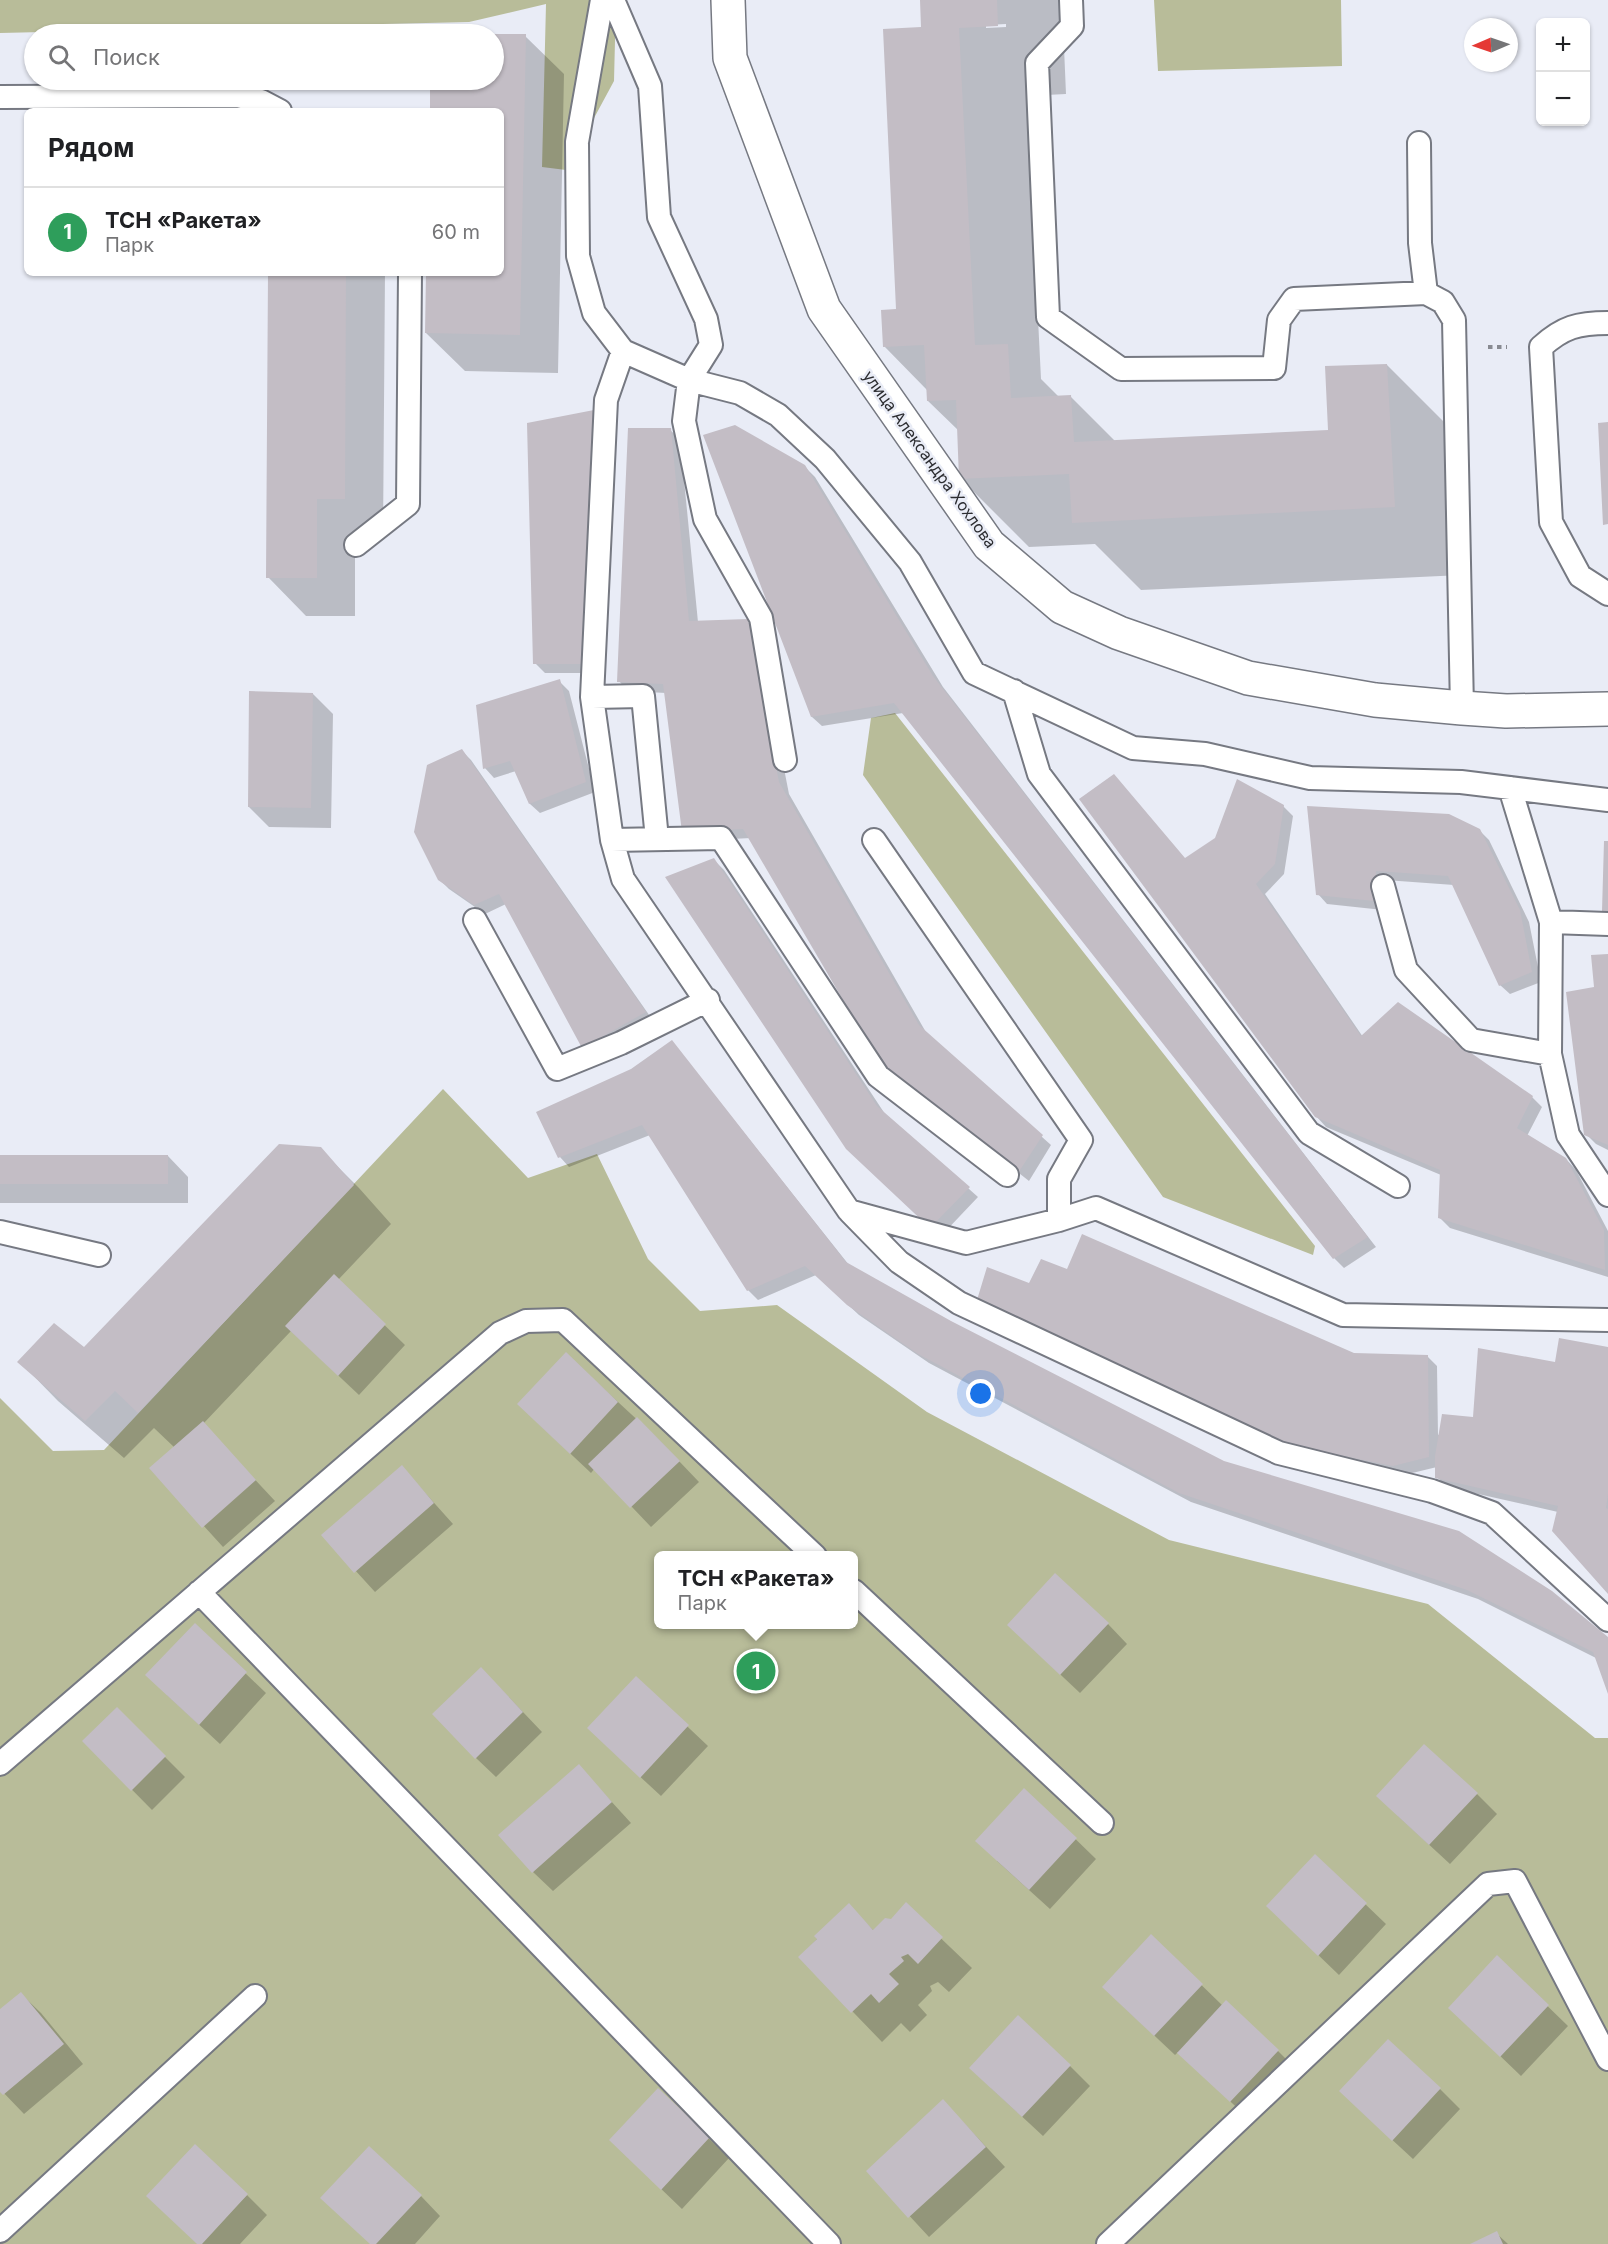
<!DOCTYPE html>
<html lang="ru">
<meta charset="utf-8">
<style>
body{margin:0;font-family:Inter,sans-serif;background:#f6f6f6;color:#202124}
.controls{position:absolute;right:18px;top:18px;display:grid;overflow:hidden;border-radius:9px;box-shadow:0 2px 4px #0004}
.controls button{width:54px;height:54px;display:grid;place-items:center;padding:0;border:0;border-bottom:2px solid #e0e0e0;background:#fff;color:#202124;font:30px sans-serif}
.compass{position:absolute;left:1464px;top:18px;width:54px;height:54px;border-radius:50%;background:#fff;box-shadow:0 2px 4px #0004;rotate:268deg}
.you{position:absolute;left:981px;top:1394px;width:21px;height:21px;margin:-15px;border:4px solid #fff;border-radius:50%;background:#1a73e8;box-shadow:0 0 0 9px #1a73e833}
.badge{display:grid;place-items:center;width:39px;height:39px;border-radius:50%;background:#ac256a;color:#fff;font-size:20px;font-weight:700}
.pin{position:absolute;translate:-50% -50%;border:3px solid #fff;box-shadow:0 2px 6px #0006}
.popup{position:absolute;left:654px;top:1551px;width:204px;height:78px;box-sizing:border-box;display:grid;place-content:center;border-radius:9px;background:#fff;filter:drop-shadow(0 2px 4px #0005);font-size:20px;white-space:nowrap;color:#757577}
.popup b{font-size:22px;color:#202124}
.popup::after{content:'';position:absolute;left:50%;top:100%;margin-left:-12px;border:12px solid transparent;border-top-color:#fff}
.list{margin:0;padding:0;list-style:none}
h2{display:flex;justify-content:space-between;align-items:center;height:78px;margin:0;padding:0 24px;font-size:26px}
h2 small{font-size:20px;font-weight:400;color:#757577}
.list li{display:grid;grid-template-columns:39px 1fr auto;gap:18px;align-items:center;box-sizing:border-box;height:90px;padding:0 24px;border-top:2px solid #e0e0e0}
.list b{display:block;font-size:22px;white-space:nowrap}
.list p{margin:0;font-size:20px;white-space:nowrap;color:#757577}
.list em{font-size:20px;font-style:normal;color:#757577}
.icon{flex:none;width:33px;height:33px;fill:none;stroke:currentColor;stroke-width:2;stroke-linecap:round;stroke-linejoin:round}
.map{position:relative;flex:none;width:1608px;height:2244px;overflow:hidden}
.search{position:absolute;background:#fff;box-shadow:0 2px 4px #0004;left:24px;top:24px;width:480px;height:66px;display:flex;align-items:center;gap:15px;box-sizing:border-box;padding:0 21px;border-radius:33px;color:#757577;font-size:22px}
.panel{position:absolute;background:#fff;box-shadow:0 2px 4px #0004;left:24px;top:108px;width:480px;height:168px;border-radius:9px}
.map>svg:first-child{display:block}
.green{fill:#b8bc99;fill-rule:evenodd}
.shadow{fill:#0003;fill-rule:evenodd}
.building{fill:#c3bdc5}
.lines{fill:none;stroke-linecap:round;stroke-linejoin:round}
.lane-casing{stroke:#767982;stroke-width:26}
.street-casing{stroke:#767982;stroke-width:36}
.path{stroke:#888a91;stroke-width:4;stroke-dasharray:4.5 4.5;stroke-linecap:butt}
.lane{stroke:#fff;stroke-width:22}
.street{stroke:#fff;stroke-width:33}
.labels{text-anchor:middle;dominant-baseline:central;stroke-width:5;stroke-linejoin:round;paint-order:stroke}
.street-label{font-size:16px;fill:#2c2d31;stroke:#e9ecf6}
</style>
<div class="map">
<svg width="1608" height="2244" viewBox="0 0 1608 2244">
<rect width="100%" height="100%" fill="#e9ecf6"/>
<path class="green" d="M0 0H616L614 81 566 170 542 167 546 4 469 22 0 33Z
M1154 0H1341L1342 66 1158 71Z
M895 713 1315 1246 1313 1255 1163 1197 863 775 871 718Z
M443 1089 528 1178 597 1154 648 1259 700 1311 777 1305 927 1412 1169 1540 1428 1604 1595 1738H1608V2244H0V1398L53 1451 104 1450ZM658 1556H854V1624H658Z"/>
<path class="shadow" d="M921 0H1062L1066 94 1027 96 1041 379 1059 397H1071L1115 441 1329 431 1387 365 1455 433 1462 575 1141 590 1095 544 1029 547 961 479 959 431 928 401 927 390 884 346 898 311 923 29ZM1006 24V27L986 28V25Z
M494 35 525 36 564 74 558 373 465 371 426 333 428 273H501V111H431L432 80H494Z
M270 273H385L383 537H355V616H306L268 577Z
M594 412 603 421 595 673H545L535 663Z
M670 430 680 439 698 622 747 621 757 631 789 794 927 1034 1051 1145 1029 1181 893 1074 751 838 693 841 666 693 628 691 619 681Z
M804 466 815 477 943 687 1376 1247 1344 1268 1334 1258 903 713 822 726 812 717Z
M559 681 569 691 595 792 540 813 530 804 516 771 494 778 485 768Z
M313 694 333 714 331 828 269 827 249 807Z
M461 750 471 760 654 1022 584 1047 506 904 485 914 449 889 439 879Z
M1283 806 1293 816 1284 874 1265 894 1363 1037 1532 1097 1542 1107 1527 1136 1566 1159 1576 1170 1608 1231V1277L1450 1228 1440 1218 1441 1175 1326 1127 1316 1116 1186 859Z
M1308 807 1479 830 1489 840 1529 922 1541 982 1510 994 1500 985 1454 885 1385 880 1383 910 1327 904 1318 894Z
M714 860 724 870 885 1114 978 1197 941 1236Z
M1608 955V1150L1596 1144 1586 1134 1596 989Z
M672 1042 849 1265 950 1322 1223 1463 1608 1638V1690L1596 1658 1478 1599 1191 1502 929 1363 859 1315 816 1275 758 1300 748 1290 650 1135 569 1167 560 1157 632 1070Z
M320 1149 359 1188 391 1224 338 1280 405 1345 359 1395 291 1331 203 1424 275 1501 223 1547 152 1469 175 1448 154 1428 124 1458 58 1401 20 1362 84 1349Z
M0 1156H168L188 1177V1203H0Z
M1068 1271 1353 1355 1428 1357 1437 1366 1438 1435 1474 1418 1556 1363 1608 1348V1592L1558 1512 1447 1487 1437 1477V1467L1404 1475 1299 1455 1030 1285Z
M566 1354 657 1438 699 1482 651 1527 595 1468 591 1473 539 1424Z
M402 1467 453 1524 375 1592 323 1535Z
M1108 1624 1127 1644 1080 1693 1029 1645Z
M195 1625 266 1693 220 1744 167 1695Z
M636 1678 708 1746 661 1796 609 1748Z
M501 1689 542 1732 496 1777 476 1758Z
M117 1709 185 1777 152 1810 84 1741Z
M579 1766 631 1823 553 1891 533 1872Z
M1025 1790 1096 1859 1050 1909 997 1861Z
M1477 1794 1497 1814 1450 1864 1398 1816Z
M1315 1856 1386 1924 1339 1975 1288 1926Z
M849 1905 874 1931 891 1921 906 1905 972 1968 949 1992 938 1982 930 1986 932 1991 918 2005 927 2015 910 2032 901 2023 882 2042 800 1957Z
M1151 1936 1223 2006 1278 2051 1298 2071 1251 2121 1178 2052 1175 2055 1124 2007Z
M1497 1957 1568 2026 1521 2076 1470 2027Z
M21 1994 41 2013 83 2064 24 2114 0 2089V2011Z
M1070 2066 1090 2086 1043 2136 991 2088Z
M1440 2089 1460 2109 1413 2159 1361 2111Z
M658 2090 729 2158 682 2209 631 2160Z
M962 2121 1005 2167 929 2237 868 2171Z
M247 2195 267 2215 240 2244H198Z
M421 2196 440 2216 415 2244H370Z
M1496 2233 1508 2244H1473Z"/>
<path class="building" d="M920 0H997L998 26 959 28 975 345 1008 344 1011 398 1071 395 1074 442 1328 430 1325 366 1387 364 1395 507 1072 523 1069 474 959 479 956 400 927 401 924 345 883 347 881 310 896 309 883 29 921 27Z
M494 34H526L520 335 425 333 426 273H501V111H430V80H494Z
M268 273H346L345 499H317V578H266Z
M594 410 586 664H533L527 423Z
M1608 422V524L1603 525 1598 423Z
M735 425 805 465 933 676 1368 1237 1333 1259 894 703 811 717 703 435Z
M628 428H671L689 621 748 619 779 782 919 1025 1043 1135 1018 1173 881 1065 743 829 682 832 663 684 617 682Z
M560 679 586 782 529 804 510 761 483 769 476 705Z
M249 691 313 693 311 808 248 807Z
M462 749 646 1012 582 1048 499 894 474 905 438 880 414 832 427 765Z
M1114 774 1185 858 1215 838 1237 779 1284 805 1275 864 1256 884 1361 1036 1398 1002 1533 1096 1517 1128 1566 1158 1604 1230 1605 1270 1438 1218 1440 1170 1315 1117 1079 799Z
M1307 806 1449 814 1480 829 1520 910 1532 972 1499 986 1448 876 1376 871 1374 901 1316 895Z
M1604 841H1608V911H1602Z
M714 858 877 1106 970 1187 930 1228 846 1149 665 877Z
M1608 954V1145L1584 1135 1566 992 1594 987 1591 955Z
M672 1040 846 1262 951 1321 1224 1461 1459 1531 1552 1591 1608 1637V1694L1593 1652 1467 1590 1179 1493 918 1354 847 1305 805 1266 747 1291 642 1125 558 1158 536 1112 631 1069Z
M279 1144 321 1147 354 1185 138 1413 115 1391 85 1421 17 1362 54 1323 84 1347Z
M0 1155H168V1184H0Z
M1082 1234 1354 1353 1428 1355 1429 1457 1393 1466 1288 1445 977 1300 987 1267 1029 1283 1041 1259 1067 1269Z
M334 1274 386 1324 338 1376 285 1326Z
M1559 1338 1608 1347V1494L1606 1508 1608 1509V1594L1552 1531 1558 1506 1435 1478V1456L1442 1414 1473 1417 1478 1348 1555 1362Z
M566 1352 618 1402 570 1454 517 1404Z
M637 1417 680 1461 630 1508 588 1464Z
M203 1421 256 1480 202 1528 149 1468Z
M402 1465 434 1503 354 1573 321 1535Z
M1055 1573 1109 1623 1060 1675 1007 1625Z
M195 1623 247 1672 199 1725 145 1675Z
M481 1667 523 1712 475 1759 432 1714Z
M636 1676 689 1725 640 1778 587 1728Z
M117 1707 166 1756 131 1791 82 1741Z
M1424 1744 1478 1793 1429 1845 1376 1796Z
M579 1764 612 1802 532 1873 498 1835Z
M1024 1788 1077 1838 1029 1890 975 1841Z
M1315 1854 1367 1903 1318 1956 1266 1906Z
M906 1902 943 1937 918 1964 908 1954 901 1957 904 1961 889 1974 899 1984 879 2003 871 1994 851 2013 798 1957 817 1939 814 1936 849 1903 873 1930 885 1918 891 1919Z
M1151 1934 1203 1984 1154 2036 1102 1987Z
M1497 1955 1549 2005 1500 2057 1448 2008Z
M21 1992 64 2044 3 2095 0 2092V2009Z
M1226 2000 1279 2050 1230 2102 1177 2053Z
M1018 2015 1071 2065 1022 2117 969 2068Z
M1388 2039 1441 2088 1392 2141 1339 2091Z
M658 2088 710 2137 661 2190 609 2140Z
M943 2099 986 2147 908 2218 866 2171Z
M195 2144 248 2194 202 2244H197L146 2196Z
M369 2146 422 2195 376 2244H370L320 2198Z
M1497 2231 1503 2244H1470Z"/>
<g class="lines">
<defs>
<path id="lane" d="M602 0 577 142 578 256 594 313 623 351 689 380 740 393 778 415 825 459 910 562 974 673 1133 748 1205 754 1310 778 1461 782 1608 800
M613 0 650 86 659 217 706 319 711 345 689 380 684 421 705 519 761 618 785 760
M1071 0 1072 26 1037 63 1048 317 1121 369 1274 368 1279 320 1294 299 1426 293 1443 302 1454 320 1462 708
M0 97 237 96 261 101 280 111
M1419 143 1420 243 1426 293
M1608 323C1578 323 1563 327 1541 347L1551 522 1580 576 1608 594
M623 351 606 400 592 697 612 840 623 879 849 1211 966 1243 1059 1220 1096 1208 1343 1315 1608 1320
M356 545 408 504 410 273
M1014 691 1039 774 1309 1133 1398 1186
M592 697 643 696 657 839
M1510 788 1551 922 1550 1054 1568 1135 1608 1195
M612 840 721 838 878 1076 1007 1175
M874 840 1081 1140 1059 1179V1220
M1383 886 1406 970 1471 1040 1550 1054
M475 920 557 1069 621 1043 708 1000
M1551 922 1608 924
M850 1212 899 1262 959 1303 1279 1453 1432 1491 1492 1513 1608 1620
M0 1232 99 1255
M854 1591 1102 1823
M199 1592 829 2244
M0 1764 500 1333 526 1321 563 1320 815 1556
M0 2231 255 1996
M1108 2244 1488 1884 1515 1881 1608 2059"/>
<path id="street" d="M728 0 730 58 824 309 989 545 1062 607 1119 633 1248 678 1375 700 1462 708 1506 711 1608 709"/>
</defs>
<use href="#lane" class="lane-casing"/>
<use href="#street" class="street-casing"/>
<path class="path" d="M1488 347H1507"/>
<use href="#lane" class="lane"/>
<use href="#street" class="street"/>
</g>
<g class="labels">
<g class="street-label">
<text transform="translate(930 459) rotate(54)">улица Александра Хохлова</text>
</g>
</g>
</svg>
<div class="controls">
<button>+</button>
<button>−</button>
</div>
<svg class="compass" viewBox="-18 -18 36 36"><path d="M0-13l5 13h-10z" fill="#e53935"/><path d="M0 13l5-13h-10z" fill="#757577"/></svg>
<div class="you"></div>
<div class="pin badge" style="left:756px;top:1671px;background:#2e9e5b">1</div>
<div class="popup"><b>ТСН «Ракета»</b>Парк</div>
<div class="search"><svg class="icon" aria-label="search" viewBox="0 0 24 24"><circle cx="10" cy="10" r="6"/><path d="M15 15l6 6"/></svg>Поиск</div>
<section class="panel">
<h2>Рядом<small></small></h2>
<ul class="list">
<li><span class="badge" style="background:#2e9e5b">1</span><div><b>ТСН «Ракета»</b><p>Парк</p></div><em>60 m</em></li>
</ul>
</section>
</div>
